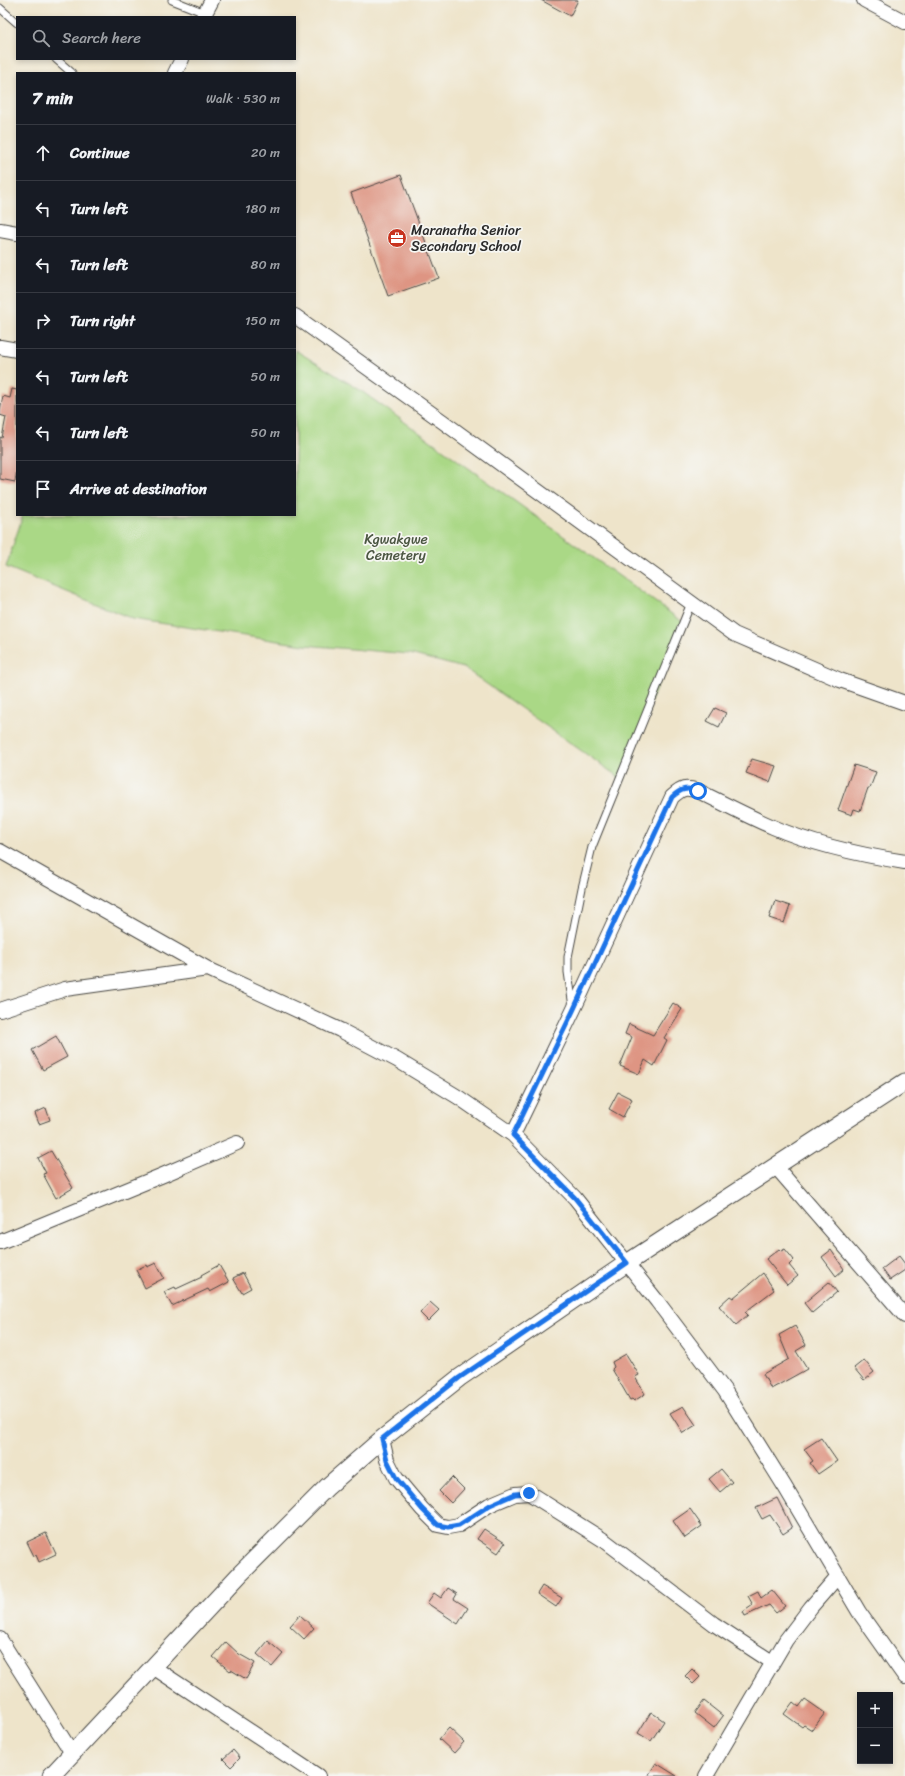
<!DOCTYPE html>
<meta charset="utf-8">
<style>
body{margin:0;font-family:Sriracha,sans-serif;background:#20242c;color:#f1f3f6}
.controls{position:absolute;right:12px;bottom:12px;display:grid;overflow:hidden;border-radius:0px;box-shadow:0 2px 6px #0003}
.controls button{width:36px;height:36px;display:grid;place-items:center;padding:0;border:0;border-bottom:1px solid #363941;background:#171b24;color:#f1f3f6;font:20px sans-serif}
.stop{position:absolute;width:12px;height:12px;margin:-9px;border:3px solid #1a73e8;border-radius:50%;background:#fff}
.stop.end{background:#1a73e8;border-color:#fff;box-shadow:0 1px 4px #0008}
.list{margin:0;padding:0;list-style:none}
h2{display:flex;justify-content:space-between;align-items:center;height:52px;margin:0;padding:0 16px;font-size:17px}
h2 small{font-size:13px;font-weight:400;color:#9ea1a6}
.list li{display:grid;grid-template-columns:26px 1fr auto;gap:12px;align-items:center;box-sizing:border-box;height:56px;padding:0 16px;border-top:1px solid #363941}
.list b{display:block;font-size:15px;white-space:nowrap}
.list em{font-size:13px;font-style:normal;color:#9ea1a6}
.icon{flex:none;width:22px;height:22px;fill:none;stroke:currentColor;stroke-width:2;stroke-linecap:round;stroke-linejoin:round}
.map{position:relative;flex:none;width:905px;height:1776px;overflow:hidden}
.search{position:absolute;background:#171b24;box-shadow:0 2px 6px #0003;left:16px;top:16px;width:280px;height:44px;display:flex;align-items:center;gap:10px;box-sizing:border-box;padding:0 14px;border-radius:0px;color:#9ea1a6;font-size:15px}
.panel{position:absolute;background:#171b24;box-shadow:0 2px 6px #0003;left:16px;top:72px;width:280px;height:444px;border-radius:0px}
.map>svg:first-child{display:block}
.green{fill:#aad886;stroke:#6a8258}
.building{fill:#de9583}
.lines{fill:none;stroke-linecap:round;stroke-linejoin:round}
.service-casing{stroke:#484743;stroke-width:9}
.minor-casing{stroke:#484743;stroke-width:16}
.tertiary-casing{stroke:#484743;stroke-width:19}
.service{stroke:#fff;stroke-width:7}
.minor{stroke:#fff;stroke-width:14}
.tertiary{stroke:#fff;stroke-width:17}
.route{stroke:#1a73e8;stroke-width:5}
.labels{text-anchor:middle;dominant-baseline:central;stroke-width:3.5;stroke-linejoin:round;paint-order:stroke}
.poi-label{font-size:14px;fill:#2b2b2b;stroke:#f6f6f2;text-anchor:start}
.park-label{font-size:14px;fill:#4b5642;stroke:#f6f6f2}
</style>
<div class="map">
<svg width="905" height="1776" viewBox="0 0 905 1776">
<rect width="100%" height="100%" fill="#f6f6f2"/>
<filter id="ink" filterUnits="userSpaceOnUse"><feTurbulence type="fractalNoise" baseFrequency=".025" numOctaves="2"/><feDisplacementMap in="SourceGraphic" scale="8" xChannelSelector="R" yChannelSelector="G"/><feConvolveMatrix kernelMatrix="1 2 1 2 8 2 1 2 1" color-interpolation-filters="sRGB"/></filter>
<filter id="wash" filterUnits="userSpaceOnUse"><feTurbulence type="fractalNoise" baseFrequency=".012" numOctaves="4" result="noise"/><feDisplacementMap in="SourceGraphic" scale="16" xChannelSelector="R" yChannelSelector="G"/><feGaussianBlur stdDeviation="0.9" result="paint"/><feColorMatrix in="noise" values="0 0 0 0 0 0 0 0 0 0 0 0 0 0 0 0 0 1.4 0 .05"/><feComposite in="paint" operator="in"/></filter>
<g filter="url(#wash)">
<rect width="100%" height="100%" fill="#eee4ca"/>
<path class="green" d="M295 350 360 390 683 622 620 778 464 668 410 654 304 645 133 619 6 567 23 515H295Z"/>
<g id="blocks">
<path class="building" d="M541 0H578L570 16Z
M401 175 439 278 388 296 351 193Z
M12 389 17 390V469L15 482 0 479V437L2 438 6 417 0 415V410L3 396 10 398Z
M715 708 726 713 719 727 707 721Z
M752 759 776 766 770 782 746 773Z
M854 765 876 772 870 788H868L860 811 854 809 852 815 838 810Z
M775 901 790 906 784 923 769 918Z
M673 1003 682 1009 664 1038 667 1040 654 1066 645 1060 639 1074 620 1066 632 1037 625 1034 629 1024 653 1035Z
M56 1036 67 1057 43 1070 32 1050Z
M618 1092 632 1099 623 1117 609 1109Z
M46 1108 50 1120 39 1124 35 1113Z
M51 1151 73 1188 56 1198 43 1174 46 1173 38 1158Z
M779 1249 781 1251 785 1249 794 1260 789 1265 798 1276 787 1285 766 1259Z
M831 1250 844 1269 836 1276 822 1257Z
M899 1256 905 1264V1270L890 1280 882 1269Z
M156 1263 164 1278 145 1288 136 1270 146 1265 147 1267Z
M219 1265 229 1282 210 1292 208 1289 172 1306 164 1292 175 1287 176 1289 202 1277 201 1275Z
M243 1273 251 1288 242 1293 233 1278Z
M763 1273 774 1290 745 1312 748 1315 736 1325 719 1306 730 1296 733 1298Z
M829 1282 837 1292 812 1313 804 1303Z
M430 1302 439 1310 428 1321 420 1313Z
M795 1326 806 1345 796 1351 807 1369 771 1389 763 1374 789 1359 779 1335Z
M626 1354 639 1375 635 1377 645 1394 634 1401 632 1399 630 1400 612 1369 614 1367 612 1362Z
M864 1360 874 1372 864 1380 854 1368Z
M683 1406 696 1425 683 1433 670 1413Z
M821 1438 837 1461 818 1474 810 1463 813 1461 804 1449Z
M721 1469 732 1482 720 1492 709 1479Z
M452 1477 464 1489 451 1503 439 1491Z
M777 1498 792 1528 783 1534 770 1515 762 1519 756 1508Z
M690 1509 702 1526 685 1538 673 1521Z
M484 1529 505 1543 498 1553 477 1539Z
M46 1533 56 1554 39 1562 36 1555 34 1556 27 1542Z
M542 1586 562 1598 556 1607 537 1594Z
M448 1588 457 1594 454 1599 468 1608 458 1624 427 1603 434 1593 441 1598Z
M772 1590 785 1606 776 1613 769 1605 745 1616 743 1612 753 1605 748 1596 758 1591 761 1598Z
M300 1615 314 1628 304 1639 290 1626Z
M268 1641 283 1654 272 1667 257 1654Z
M226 1642 239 1654 255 1663 246 1679 231 1670 230 1671 213 1657Z
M692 1669 700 1677 693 1684 685 1676Z
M805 1699 825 1713 812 1730 804 1725 802 1727 784 1714 793 1702 799 1707Z
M704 1701 723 1716 714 1728 695 1713Z
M651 1712 664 1721 651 1741 638 1733Z
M449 1728 464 1742 454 1753 439 1739Z
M233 1750 240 1758 231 1767 223 1759Z
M656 1763 677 1776H648Z"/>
</g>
</g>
<g filter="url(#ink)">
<use href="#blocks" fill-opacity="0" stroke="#484743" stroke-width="1"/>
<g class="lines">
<defs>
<path id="service" d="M172 0 205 13
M0 8 17 23
M56 59 72 73
M573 1007 568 972V957L582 888 592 847 691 603"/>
<path id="minor" d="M864 0 905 22
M203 17 212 0
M175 73 182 59
M0 230 17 233
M295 316 442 421 734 634 840 680 905 703
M0 347 17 350
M0 851 208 969 340 1030 397 1060 458 1097 513 1135
M905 862C861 855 814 845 773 827 747 816 723 803 698 791 685 787 682 788 672 797L573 1011 513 1135 575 1198 657 1301 725 1391 785 1487 859 1612 905 1677
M0 1010 65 989 208 969
M776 1167 905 1316
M0 1242 163 1175 237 1143
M382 1439 387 1460 396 1478 422 1509 438 1525 448 1527 459 1525 489 1505 515 1494 529 1493 605 1541 714 1624 772 1662
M0 1639 72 1753
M153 1667 318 1776
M706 1776 786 1640 811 1607 838 1576"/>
<path id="tertiary" d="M51 1776 241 1573 327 1487 382 1439 459 1378 627 1263 905 1082"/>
</defs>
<use href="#service" class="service-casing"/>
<use href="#minor" class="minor-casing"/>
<use href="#tertiary" class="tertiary-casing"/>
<use href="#service" class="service"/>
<use href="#minor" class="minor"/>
<use href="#tertiary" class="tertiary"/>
</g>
</g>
<g class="lines" filter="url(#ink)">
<path class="route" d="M529 1493 515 1494 490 1505 459 1525 448 1527 438 1525 422 1509 396 1478 387 1460 382 1439 459 1378 627 1263 575 1198 513 1135 573 1011 672 797C681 789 686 787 698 791"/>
</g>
<defs>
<symbol id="office-disc" viewBox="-11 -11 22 22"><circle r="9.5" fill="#c8321e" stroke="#f6f6f2"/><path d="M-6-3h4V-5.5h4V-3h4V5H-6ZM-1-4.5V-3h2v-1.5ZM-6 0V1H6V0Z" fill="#fff"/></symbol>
</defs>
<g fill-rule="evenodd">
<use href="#office-disc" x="386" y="227" width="22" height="22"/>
</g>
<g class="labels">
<g class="poi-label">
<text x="411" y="230">Maranatha Senior<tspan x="411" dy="16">Secondary School</tspan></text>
</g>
<g class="park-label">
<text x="396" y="539">Kgwakgwe<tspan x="396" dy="16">Cemetery</tspan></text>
</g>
</g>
</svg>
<div class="controls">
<button>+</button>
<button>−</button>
</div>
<div class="stop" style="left:698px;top:791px"></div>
<div class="stop end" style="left:529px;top:1493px"></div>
<div class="search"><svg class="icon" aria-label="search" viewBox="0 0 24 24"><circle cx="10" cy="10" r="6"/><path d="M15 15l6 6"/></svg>Search here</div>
<section class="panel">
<h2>7 min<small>Walk · 530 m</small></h2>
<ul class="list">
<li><svg class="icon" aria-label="ahead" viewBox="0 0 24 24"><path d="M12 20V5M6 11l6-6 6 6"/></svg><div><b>Continue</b></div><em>20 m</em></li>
<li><svg class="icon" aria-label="left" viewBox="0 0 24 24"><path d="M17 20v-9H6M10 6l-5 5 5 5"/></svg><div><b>Turn left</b></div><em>180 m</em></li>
<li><svg class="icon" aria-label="left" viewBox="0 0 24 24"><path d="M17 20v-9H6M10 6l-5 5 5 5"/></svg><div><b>Turn left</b></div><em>80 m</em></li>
<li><svg class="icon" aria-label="right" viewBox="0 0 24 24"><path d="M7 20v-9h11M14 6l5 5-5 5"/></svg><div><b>Turn right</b></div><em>150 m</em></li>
<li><svg class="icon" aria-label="left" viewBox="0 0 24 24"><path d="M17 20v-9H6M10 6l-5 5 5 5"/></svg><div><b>Turn left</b></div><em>50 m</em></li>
<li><svg class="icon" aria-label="left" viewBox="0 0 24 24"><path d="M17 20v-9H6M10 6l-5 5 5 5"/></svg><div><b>Turn left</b></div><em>50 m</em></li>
<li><svg class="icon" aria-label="arrive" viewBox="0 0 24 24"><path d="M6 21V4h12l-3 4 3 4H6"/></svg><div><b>Arrive at destination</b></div></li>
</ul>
</section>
</div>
